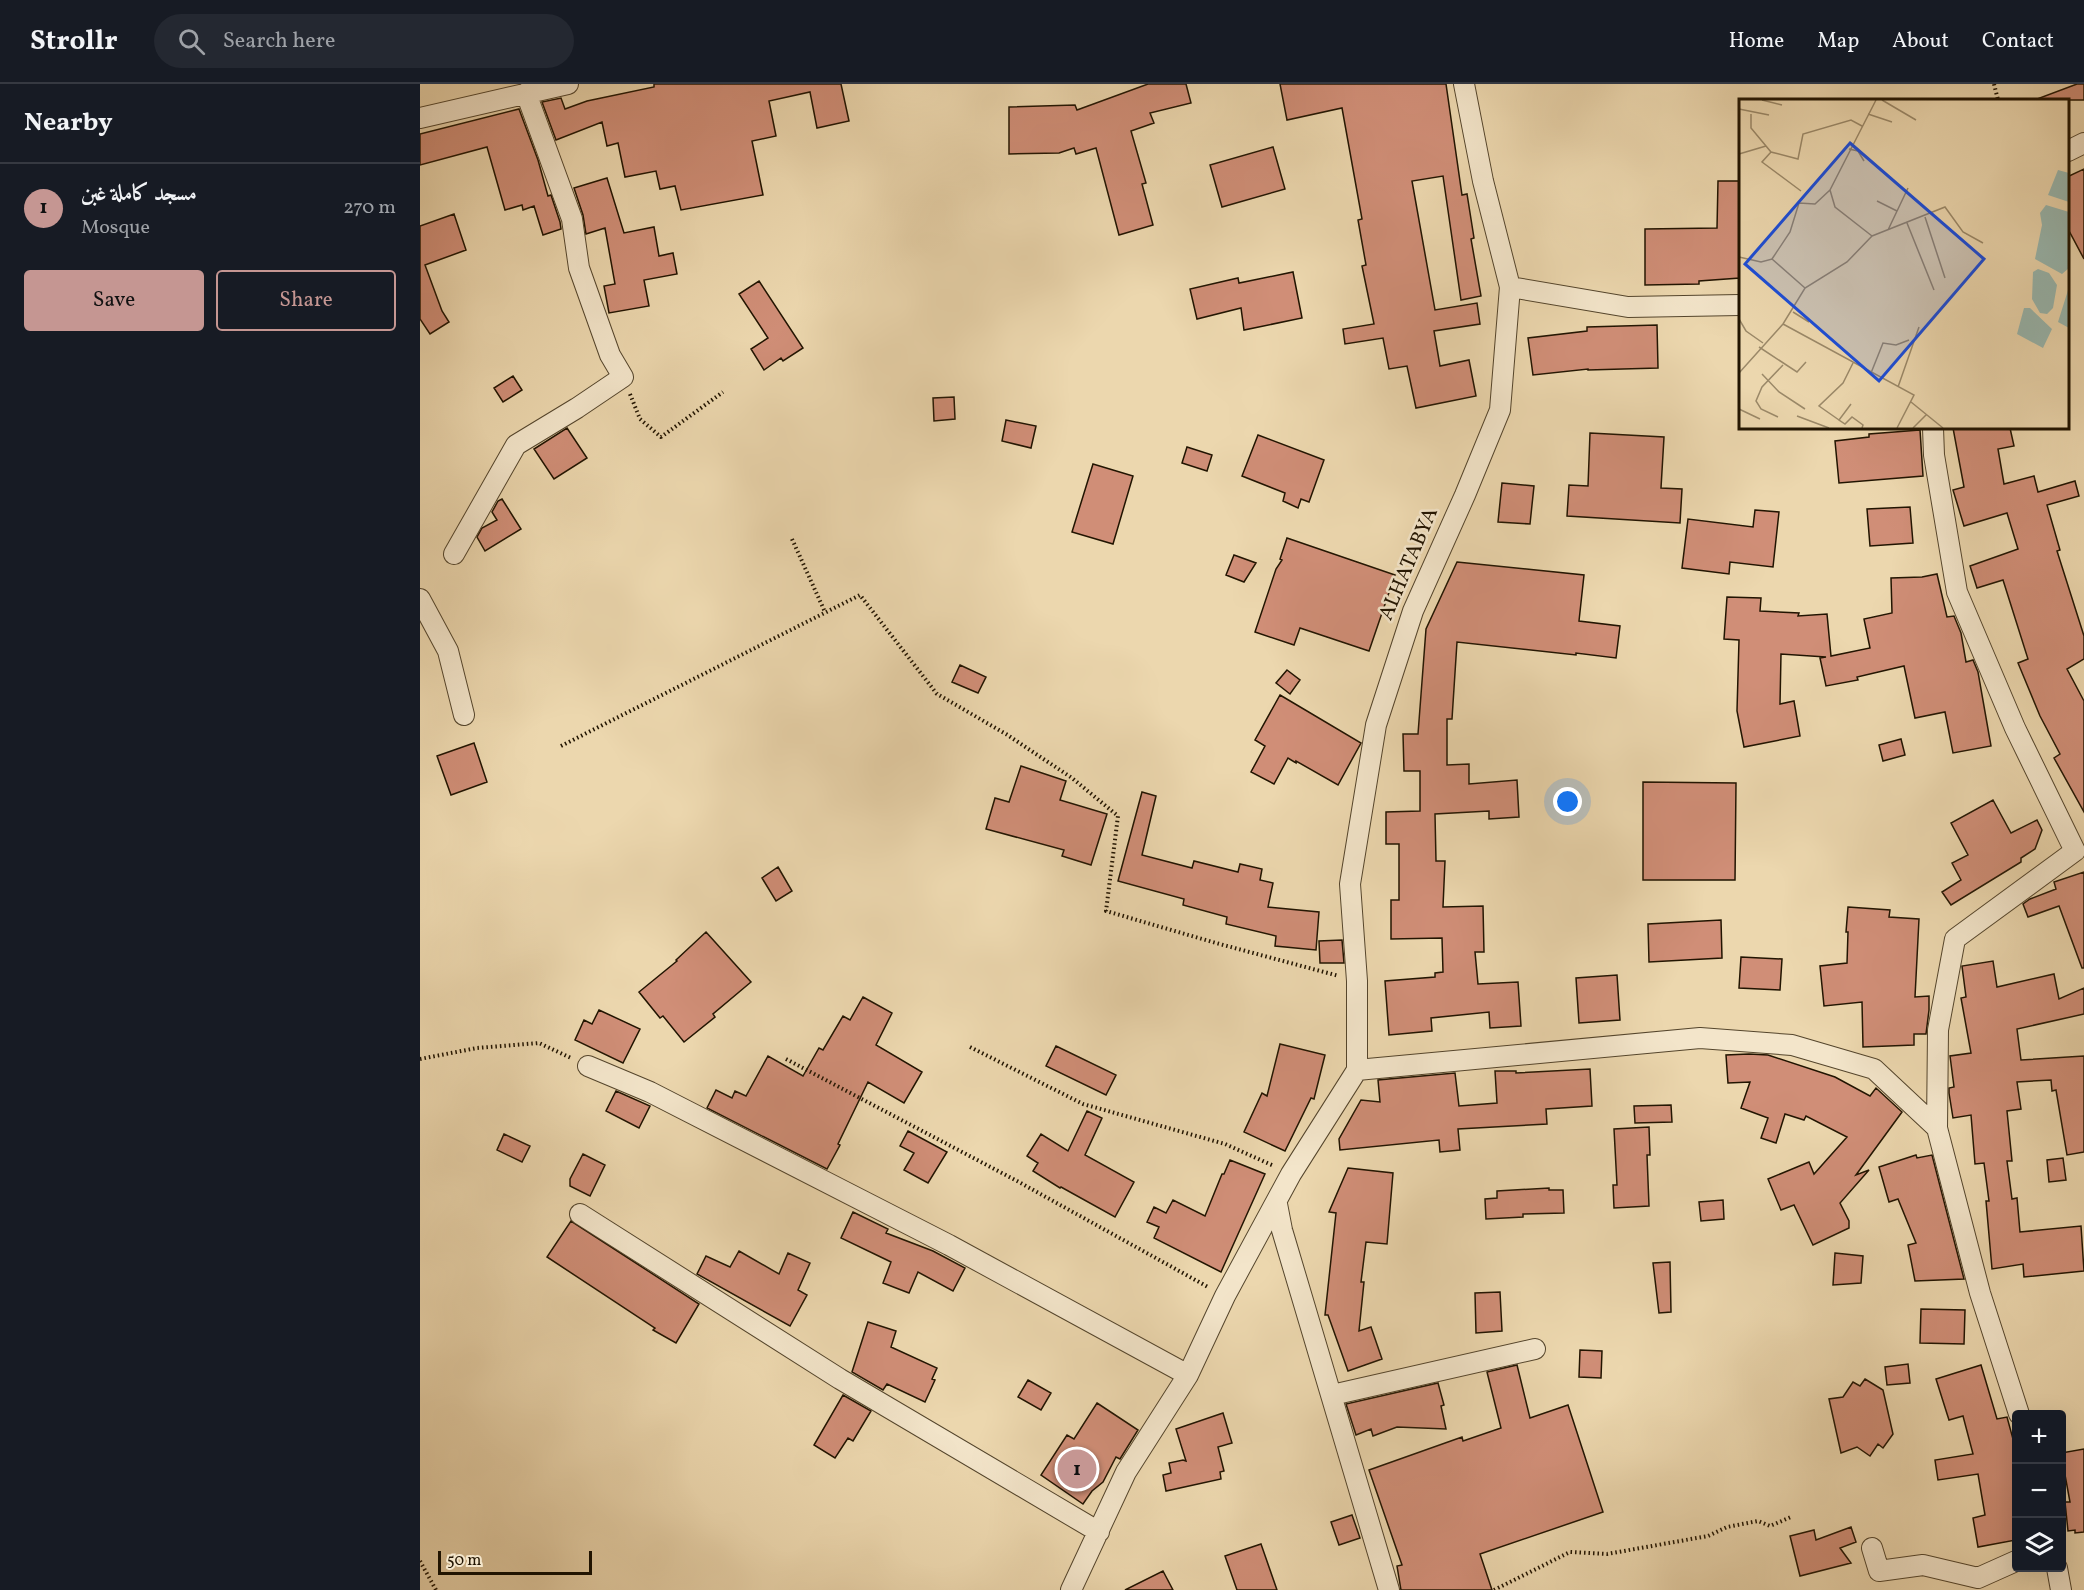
<!DOCTYPE html>
<meta charset="utf-8">
<style>
body{margin:0;font-family:Vollkorn,Amiri,serif;background:#242831;color:#f1f3f6}
.controls{position:absolute;right:18px;bottom:18px;display:grid;overflow:hidden;border-radius:6px;box-shadow:0 6px 24px #0002}
.controls button{width:54px;height:54px;display:grid;place-items:center;padding:0;border:0;border-bottom:2px solid #363941;background:#171b24;color:#f1f3f6;font:30px sans-serif}
.scale{position:absolute;left:18px;bottom:15px;width:154px;box-sizing:border-box;padding-left:6px;border:3px solid #211401;border-top:0;font-size:16px;line-height:21px;white-space:nowrap;color:#211401;-webkit-text-stroke:4px #f3e5ca;paint-order:stroke}
.you{position:absolute;left:1148px;top:718px;width:21px;height:21px;margin:-15px;border:4px solid #fff;border-radius:50%;background:#1a73e8;box-shadow:0 0 0 9px #1a73e833}
.badge{display:grid;place-items:center;width:39px;height:39px;border-radius:50%;background:#c59692;color:#111;font-size:20px;font-weight:700}
.pin{position:absolute;translate:-50% -50%;border:3px solid #fff;box-shadow:0 2px 6px #0006}
.list{margin:0;padding:0;list-style:none}
h2{display:flex;justify-content:space-between;align-items:center;height:78px;margin:0;padding:0 24px;font-size:26px}
h2 small{font-size:20px;font-weight:400;color:#9ea1a6}
.list li{display:grid;grid-template-columns:39px 1fr auto;gap:18px;align-items:center;box-sizing:border-box;height:90px;padding:0 24px;border-top:2px solid #363941}
.list b{display:block;font-size:22px;white-space:nowrap}
.list p{margin:0;font-size:20px;white-space:nowrap;color:#9ea1a6}
.list em{font-size:20px;font-style:normal;color:#9ea1a6}
.actions{display:flex;gap:12px;padding:18px 24px}
.actions a{flex:1;padding:14px 0;border:2px solid #c59692;border-radius:6px;text-align:center;font-size:21px;color:#c59692}
.actions .main{background:#c59692;color:#111}
.icon{flex:none;width:33px;height:33px;fill:none;stroke:currentColor;stroke-width:2;stroke-linecap:round;stroke-linejoin:round}
.map{position:relative;flex:none;width:1664px;height:1506px;overflow:hidden}
header{display:flex;align-items:center;gap:36px;box-sizing:border-box;height:84px;padding:0 30px;background:#171b24;border-bottom:2px solid #363941}
header strong{font-size:28px}
nav{display:flex;gap:33px;margin-inline-start:auto;font-size:21px}
.search{width:420px;height:54px;background:#242831;display:flex;align-items:center;gap:15px;box-sizing:border-box;padding:0 21px;border-radius:33px;color:#9ea1a6;font-size:22px}
main{display:flex}
aside{flex:1;background:#171b24}
.map>svg:first-child{display:block}
.building{fill:#d08e77;stroke:#211401;stroke-width:1.5}
.lines{fill:none;stroke-linecap:round;stroke-linejoin:round}
.minor-casing{stroke:#54452c;stroke-width:22}
.path{stroke:#211401;stroke-width:4;stroke-dasharray:1.5 3;stroke-linecap:butt}
.minor{stroke:#f3e5ca;stroke-width:20}
.labels{text-anchor:middle;dominant-baseline:central;stroke-width:5;stroke-linejoin:round;paint-order:stroke}
.street-label{font-size:21px;fill:#211401;stroke:#f3e5ca}
.inset-road{fill:none;stroke:#9b8969;stroke-width:1.5}
.view{fill:#1d4ed8;fill-opacity:0.15;stroke:#1d4ed8;stroke-width:3}
.inset-edge{fill:none;stroke:#211401;stroke-width:3}
</style>
<header>
<strong>Strollr</strong>
<div class="search"><svg class="icon" aria-label="search" viewBox="0 0 24 24"><circle cx="10" cy="10" r="6"/><path d="M15 15l6 6"/></svg>Search here</div>
<nav><a>Home</a><a>Map</a><a>About</a><a>Contact</a></nav>
</header>
<main>
<aside>
<h2>Nearby<small></small></h2>
<ul class="list">
<li><span class="badge">1</span><div><b>مسجد كاملة غبن</b><p>Mosque</p></div><em>270 m</em></li>
</ul>
<div class="actions"><a class="main">Save</a><a>Share</a></div>
</aside>
<div class="map">
<svg width="1664" height="1506" viewBox="0 0 1664 1506">
<rect width="100%" height="100%" fill="#ecd7ae"/>
<filter id="stains"><feTurbulence type="fractalNoise" baseFrequency=".00333" numOctaves="4"/><feColorMatrix values="0 0 0 0 .2 0 0 0 0 .09 0 0 0 0 .02 0 0 0 .5 -.17"/></filter>
<radialGradient id="worn" r=".72"><stop offset=".6" stop-color="#630" stop-opacity="0"/><stop offset="1" stop-color="#630" stop-opacity=".3"/></radialGradient>
<path class="building" d="M234 0H421L429 37 397 44 390 8 349 17 356 52 332 57 343 111 261 126 255 102 240 105 236 87 205 93 198 59 187 62 182 38 136 56 122 18 141 14 145 25 167 17 234 3Z
M728 0H766L771 19 730 29 734 39 711 47 726 99 722 100 733 141 699 151 676 64 656 70 654 64 639 69 589 70V23L655 21 657 26Z
M860 0H1026L1042 111 1047 110 1054 154 1051 155 1061 212 1041 216 1023 92 992 97 1015 226 1057 219 1060 240 1014 247 1020 282 1049 276 1056 312 996 324 987 282 969 285 963 254 925 260 923 245 954 240 942 182 946 181 938 136 942 135 922 24 867 36Z
M1657 0H1664V16H1618L1617 15Z
M99 25 118 76 128 112 131 111 140 138 141 145 123 151 114 122 103 126 102 121 85 126 67 63 0 81V50Z
M853 63 865 105 802 123 790 81Z
M1664 85V175L1647 143V93Z
M187 94 204 149 234 143 239 172 253 169 257 190 224 196 229 222 189 229 184 202 195 200 185 144 166 150 163 131 154 104Z
M1298 97H1320V194L1279 197V200L1225 201V145L1297 144Z
M34 130 46 166 5 181 22 227 29 238 10 250 0 235V142Z
M873 188 882 234 824 246 821 224 777 235 770 205 818 194 819 199Z
M339 197 383 264 363 277 361 274 344 286 331 265 348 254 319 210Z
M1237 241 1238 284 1168 286V285L1113 291 1108 254 1167 247V243Z
M93 292 102 306 83 318 74 304Z
M534 313 535 335 514 337 513 314Z
M586 336 616 342 611 364 582 357Z
M147 344 167 374 134 395 114 365Z
M1533 344H1590L1594 362 1578 365 1584 400 1614 392 1618 408 1655 397 1659 412 1627 421 1640 466 1637 467 1664 552V575L1647 585 1664 617V728L1634 674 1640 670 1620 632 1598 579 1608 575 1583 496 1557 504 1550 482 1598 465 1587 429 1544 442 1533 406 1544 403Z
M1500 346 1503 392 1419 399 1415 357 1449 353V350Z
M1170 349 1244 353 1241 404 1262 405 1260 439 1147 432 1149 401 1168 402Z
M838 351 904 376 889 418 881 415 878 424 863 417 865 409 822 392Z
M767 363 792 371 787 387 762 379Z
M673 380 713 392 693 460 652 448Z
M1082 399 1114 402 1110 440 1078 438Z
M82 415 101 445 65 467 57 453 62 444 77 436 72 428 78 417Z
M1490 423 1493 459 1450 462 1447 425Z
M1335 426 1359 428 1353 483 1310 478 1309 490 1262 484 1268 435 1333 443Z
M867 454 975 491 949 567 880 544 874 561 835 548 856 485 862 476 860 475Z
M814 471 836 479 824 498 806 491Z
M1037 478 1164 491 1159 537 1200 542 1196 574 1156 569V571L1037 558 1032 635H1027V681L1049 680V700L1097 696 1099 733 1069 735V727L1015 730 1016 777H1025L1023 823 1063 822 1064 868H1055L1058 900 1098 898 1101 942 1070 944 1069 928 1011 934 1012 947 969 951 965 897 1015 893V889L1023 888 1022 854 971 855V816H979V760H966V728L1000 727V687H984L983 650H998L1006 545Z
M1517 490 1527 533 1534 532 1541 549 1546 578 1553 576 1558 588 1571 662 1533 669 1525 628 1495 634 1484 582 1437 593 1438 596 1406 602 1400 574 1406 573 1361 570 1360 620 1374 617 1380 652 1324 663 1317 627 1319 556 1304 555 1307 513 1341 514 1340 527 1379 529 1378 532 1407 530 1411 572 1450 564 1444 535 1472 529 1471 494 1502 493Z
M540 581 566 593 558 609 532 598Z
M867 586 880 596 870 610 856 599Z
M860 611 941 659 918 701 876 677V679L868 674 854 700 831 688 845 662 835 656Z
M1481 655 1485 671 1463 677 1459 661Z
M54 659 67 698 31 711 17 672Z
M601 682 646 697 640 716 687 730 671 781 642 772 644 766 566 745 575 714 589 718Z
M1223 698 1316 699 1315 796H1223Z
M722 708 736 712 722 771 772 784 774 777 818 788 820 780 842 785 840 796 853 799 848 823 899 828 896 866 855 862 856 852 806 840 807 833 763 821 764 815 698 797Z
M1573 716 1591 749 1617 736 1622 746 1615 765 1601 774V778L1531 821 1522 808 1541 796 1532 779 1548 771 1531 739Z
M358 783 372 807 356 817 342 794Z
M1664 788V884H1662L1639 822 1608 833 1603 820 1610 815 1636 805 1634 798Z
M1428 823 1470 826 1469 833 1499 835 1495 913 1509 912V926L1506 950H1494V961L1443 963 1442 918 1404 922 1400 882 1427 879 1428 848H1426Z
M1301 836 1302 874 1229 878 1228 840Z
M286 848 331 898 293 930 295 933 264 958 243 932 240 934 219 908 257 877 256 876Z
M922 856 924 879H900L899 857Z
M1321 873 1362 875 1360 906 1319 904Z
M1573 877 1577 903 1634 890 1639 915 1664 904V930L1597 945 1601 976 1664 972V1068L1647 1071 1636 1006 1632 1007 1631 996 1597 998 1601 1025 1587 1027 1592 1077H1587L1592 1115 1597 1114 1600 1148 1661 1142 1664 1187 1604 1193 1603 1180 1572 1185 1566 1117H1569L1564 1079 1555 1080 1551 1031 1533 1034 1529 1009V1004L1534 1003 1530 972 1551 969 1541 914 1546 913 1542 882Z
M1197 891 1200 936 1159 939 1156 894Z
M443 913 472 929 456 961 502 988 484 1019 448 998 418 1060 420 1061 407 1085 287 1024 296 1006 312 1014 315 1007 326 1012 348 972 383 992 399 964 403 966 423 932 430 936Z
M179 926 220 945 203 979 155 956 164 936 172 940Z
M860 960 905 971 894 1015 891 1014 865 1067 824 1048 842 1009 847 1012Z
M636 962 696 991 686 1011 626 982Z
M1329 970 1348 971 1415 993 1450 1012 1456 1004 1482 1028 1436 1091 1449 1086 1420 1119 1429 1137V1144L1393 1161 1374 1121 1361 1126 1348 1095 1389 1078 1394 1090 1427 1053 1386 1032 1384 1036 1365 1030 1356 1059 1341 1054 1348 1034 1321 1024 1330 998 1308 999 1306 971Z
M1170 985 1172 1022 1126 1025 1127 1040 1038 1045 1040 1066 1020 1068 1019 1056 920 1066 919 1055 941 1016 960 1018 958 996 1035 989 1039 1022 1077 1019 1075 987H1096V989Z
M196 1007 230 1022 219 1044 186 1027Z
M1251 1021 1252 1038 1215 1039 1214 1022Z
M667 1027 682 1034 665 1071 714 1098 695 1133 641 1103 640 1104 613 1087 618 1079 607 1072 621 1050 648 1067Z
M1229 1043 1230 1071H1227L1229 1122 1194 1124 1193 1101H1197L1194 1045Z
M488 1047 527 1068 508 1099 484 1086 494 1069 480 1062Z
M84 1050 110 1062 102 1078 77 1066Z
M163 1070 185 1081 170 1112 150 1102V1095Z
M1496 1071 1497 1074 1512 1071 1544 1195 1495 1197 1488 1161 1496 1159 1478 1115 1469 1118 1459 1083Z
M1643 1074 1646 1096 1629 1098 1627 1076Z
M810 1076 845 1090 801 1188 734 1154 739 1143 727 1138 734 1123 746 1129 753 1116 785 1132 802 1090H804Z
M928 1084 973 1089 967 1160 946 1158 941 1198H944L939 1247 951 1243 962 1275 928 1287 908 1231H905L916 1129 909 1128Z
M1129 1104V1106H1143L1144 1129 1103 1130V1133L1066 1135 1065 1115 1077 1114V1107Z
M1303 1116 1304 1135 1281 1137 1279 1118Z
M433 1128 468 1145 466 1149 513 1167 545 1184 533 1207 498 1188 489 1209 463 1199 471 1178 421 1154Z
M151 1137 279 1220 256 1259 233 1246 235 1244 127 1173Z
M319 1167 359 1190 368 1169 390 1179 378 1206 387 1211 370 1242 277 1190 286 1172 310 1183Z
M1415 1169 1443 1172 1441 1199 1413 1201Z
M1250 1178 1251 1228 1239 1229 1233 1179Z
M1080 1208 1082 1247 1056 1249 1055 1209Z
M1501 1225 1545 1226 1544 1260 1500 1259Z
M448 1238 476 1247 471 1263 517 1284 512 1295 515 1296 505 1318 467 1300 463 1306 432 1288Z
M1160 1266 1182 1267 1181 1294 1159 1293Z
M1488 1280 1490 1299 1467 1301 1465 1283Z
M1097 1281 1110 1334 1148 1321 1183 1428 1060 1470 1072 1506H981L977 1482 982 1481 949 1386 1042 1353 1043 1357 1081 1344 1067 1288Z
M1561 1281 1577 1335 1587 1333 1596 1366V1456L1558 1463 1553 1434 1565 1431 1558 1390 1518 1396 1515 1376 1553 1370 1543 1332 1529 1336 1516 1295Z
M1445 1295 1463 1306 1473 1350 1463 1364 1458 1360 1450 1372 1437 1363 1421 1369 1409 1315 1423 1313 1433 1298 1440 1302Z
M608 1296 631 1309 621 1326 598 1313Z
M1018 1299 1024 1321 1021 1322 1026 1345 977 1343 953 1352 951 1345 936 1351 926 1320Z
M423 1311 451 1327 433 1357 428 1354 415 1374 394 1361Z
M677 1319 718 1346 700 1375 696 1373 683 1398 672 1407 663 1420 621 1391 647 1351 654 1355Z
M803 1329 812 1359 798 1363 804 1387 800 1388 801 1395 746 1407 743 1391 751 1389 749 1379 763 1376 766 1377 756 1345Z
M1664 1365V1448L1655 1449V1446L1648 1447 1645 1418H1650L1641 1369Z
M932 1431 940 1454 919 1461 911 1438Z
M1431 1443 1436 1458 1420 1464 1431 1479 1380 1492 1370 1452 1394 1446 1396 1456Z
M841 1460 857 1506H817L805 1472Z
M743 1487 753 1506H705Z"/>
<g class="lines">
<defs>
<path id="minor" d="M0 34 148 0
M1648 67 1664 59
M1090 203 1208 223 1320 221
M1513 344 1514 371 1537 508 1595 644 1655 767 1535 855 1518 946 1517 1044
M34 470 96 361 157 324 203 293 190 271 159 184 152 135 106 9
M0 515 28 567 44 631
M168 982 230 1008 529 1161 768 1291
M937 986V897L930 800 956 641 993 527 1045 411 1080 326 1090 203 1063 97 1044 0
M937 986 1280 954 1372 961 1454 985 1517 1044 1560 1209 1599 1330
M857 1120 862 1146 969 1506
M160 1130 420 1295 679 1448
M912 1311 1115 1265
M1452 1464 1459 1487 1503 1481 1558 1494 1596 1477
M1637 1484 1641 1506
M651 1506 706 1388 768 1291 805 1212 871 1090 937 986"/>
</defs>
<use href="#minor" class="minor-casing"/>
<path class="path" d="M1574 0 1578 16
M210 310 220 335 241 353 303 308
M372 455 405 528
M141 662 440 511 517 610 586 650 652 694 698 732 686 827 796 859 919 892
M550 963 663 1020 805 1060 854 1082
M0 975 57 964 119 959 151 974
M366 975 597 1097 788 1203
M0 1477 16 1506
M1074 1506 1150 1468 1187 1470 1288 1452 1307 1443 1338 1437 1350 1442 1371 1433"/>
<use href="#minor" class="minor"/>
</g>
<g class="labels">
<g class="street-label">
<text transform="translate(989 480) rotate(-67)">ALHATABYA</text>
</g>
</g>
<g transform="translate(1319 15)">
<rect width="330" height="330" fill="#ecd7ae"/>
<path d="M319 71 330 74V103L309 96ZM307 106 330 113V169L323 175 296 160 303 126 301 114ZM299 170 310 174 318 186 314 209 308 215 301 214 293 200 294 173ZM330 188V229L319 223ZM285 209H291L313 230 304 249 278 235Z" fill="#99b8b0"/>
<path class="inset-road" d="M23 1 43 6M143 1 177 21M0 10 30 16M12 15V29L32 53 59 60 64 35 112 21 123 27M129 15 153 23M110 50 119 52 125 62M32 53 23 63 62 92M0 55 27 47M138 102 158 112M186 118 206 179M168 124 195 191M149 131 169 89M133 137 96 108 91 91 137 1M133 137 206 108 224 133 244 144M0 158 22 163 33 160 66 189M33 160 51 133 60 104 76 105 91 91M54 213 70 223M0 220 7 232 24 244M44 225 175 296 158 329M20 248 58 273 67 263M0 274 44 225 66 189 108 163 133 137M132 274 144 244 157 246 170 241M23 275 40 293 66 310M159 288 180 228M172 303 204 329M112 305 100 321 106 325 113 318 124 326 123 329M0 310 21 320M58 317 90 329M39 318 22 310 17 302 23 288 44 266M100 321 80 307 104 284 114 264M174 329 187 316"/>
<path class="view" d="M111 44 245 160 140 282 6 165Z"/>
<rect width="330" height="330" class="inset-edge"/>
</g>
<rect width="100%" height="100%" filter="url(#stains)"/>
<rect width="100%" height="100%" fill="url(#worn)"/>
</svg>
<div class="controls">
<button>+</button>
<button>−</button>
<button><svg class="icon" aria-label="layers" viewBox="0 0 24 24"><path d="M12 4l9 5-9 5-9-5zM3 14l9 5 9-5"/></svg></button>
</div>
<div class="scale">50 m</div>
<div class="you"></div>
<div class="pin badge" style="left:657px;top:1385px">1</div>
</div>
</main>
